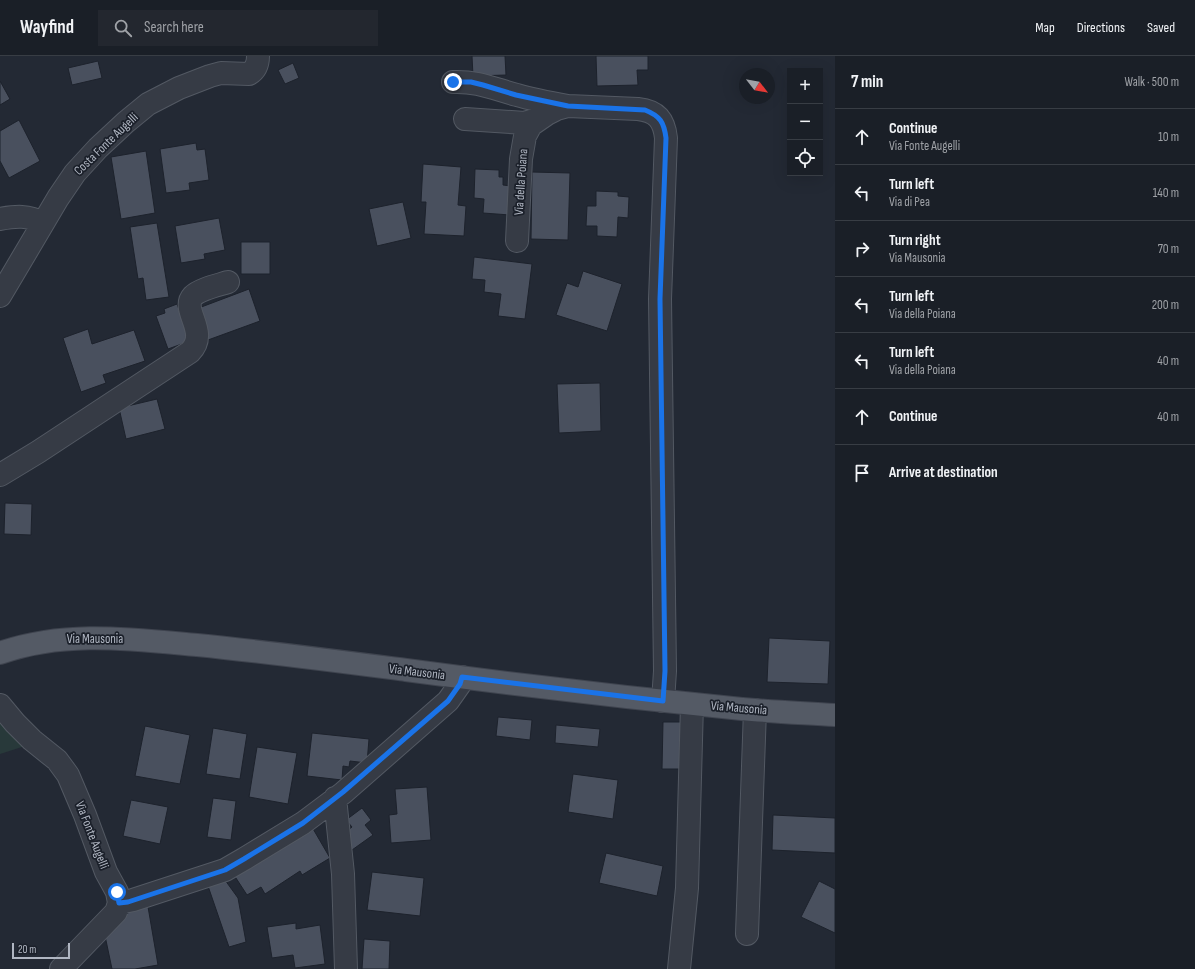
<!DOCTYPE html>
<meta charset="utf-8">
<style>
body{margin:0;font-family:"Sofia Sans Condensed",sans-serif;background:#23272f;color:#f1f3f6}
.controls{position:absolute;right:12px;top:12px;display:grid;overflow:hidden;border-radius:0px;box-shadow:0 4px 16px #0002}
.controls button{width:36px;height:36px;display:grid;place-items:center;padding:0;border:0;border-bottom:1px solid #383d44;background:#1a1f27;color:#f1f3f6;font:20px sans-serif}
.compass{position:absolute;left:739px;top:12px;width:36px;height:36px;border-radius:50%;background:#1a1f27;box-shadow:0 4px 16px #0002;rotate:121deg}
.scale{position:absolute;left:12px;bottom:10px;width:58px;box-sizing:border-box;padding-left:4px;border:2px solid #b0b6c2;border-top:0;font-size:11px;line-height:14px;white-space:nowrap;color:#b0b6c2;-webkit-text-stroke:3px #1b202a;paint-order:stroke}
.stop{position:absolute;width:12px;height:12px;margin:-9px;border:3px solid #1a73e8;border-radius:50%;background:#fff}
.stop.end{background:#1a73e8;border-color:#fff;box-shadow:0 1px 4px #0008}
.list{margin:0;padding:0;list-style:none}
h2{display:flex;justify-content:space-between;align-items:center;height:52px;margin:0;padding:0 16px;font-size:17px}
h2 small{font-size:13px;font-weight:400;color:#9fa2a7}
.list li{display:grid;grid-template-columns:26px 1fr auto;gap:12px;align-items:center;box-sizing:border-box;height:56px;padding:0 16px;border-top:1px solid #383d44}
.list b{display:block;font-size:15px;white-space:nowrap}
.list p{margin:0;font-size:13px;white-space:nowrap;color:#9fa2a7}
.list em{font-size:13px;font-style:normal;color:#9fa2a7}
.icon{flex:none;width:22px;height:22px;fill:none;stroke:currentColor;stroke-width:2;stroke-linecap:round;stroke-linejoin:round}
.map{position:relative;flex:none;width:835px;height:913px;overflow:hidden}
header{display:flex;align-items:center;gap:24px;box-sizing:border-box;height:56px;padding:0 20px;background:#1a1f27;border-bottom:1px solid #383d44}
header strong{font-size:19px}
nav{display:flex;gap:22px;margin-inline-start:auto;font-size:14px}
.search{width:280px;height:36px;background:#23272f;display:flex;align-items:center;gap:10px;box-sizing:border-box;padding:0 14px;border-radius:0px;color:#9fa2a7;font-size:15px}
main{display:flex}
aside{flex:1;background:#1a1f27}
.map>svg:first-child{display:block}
.green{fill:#28393a}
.building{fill:#49505e;stroke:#1d222c}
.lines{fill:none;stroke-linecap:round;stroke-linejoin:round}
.minor-casing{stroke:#535963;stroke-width:24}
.major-casing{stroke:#3f444f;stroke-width:24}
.minor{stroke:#363b45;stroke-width:22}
.major{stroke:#545a65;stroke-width:22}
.route{stroke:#1a73e8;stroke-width:5}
.labels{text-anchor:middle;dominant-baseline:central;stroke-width:3.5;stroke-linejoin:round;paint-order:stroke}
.street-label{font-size:13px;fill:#b0b6c2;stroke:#1b202a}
</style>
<header>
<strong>Wayfind</strong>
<div class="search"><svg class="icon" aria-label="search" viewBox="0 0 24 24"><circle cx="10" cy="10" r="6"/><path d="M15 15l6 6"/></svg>Search here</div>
<nav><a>Map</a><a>Directions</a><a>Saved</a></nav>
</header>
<main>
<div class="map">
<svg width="835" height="913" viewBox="0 0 835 913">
<rect width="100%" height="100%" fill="#232934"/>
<path class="green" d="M0 656 25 690 0 698Z"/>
<path class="building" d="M472 0H505L506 19 473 20Z
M596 0H648V14H637L638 29 597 30Z
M98 5 102 22 72 29 68 12Z
M293 7 299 22 285 28 278 14Z
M0 25 10 43 0 49Z
M19 64 40 105 9 122 0 105V75Z
M196 87 197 94 205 93 209 124 189 127 190 134 166 137 160 93Z
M146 95 155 157 121 163 111 101Z
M423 108 461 111 458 149 466 150 464 180 424 178 426 146H421Z
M475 113 499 114V121H503V129L511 130 510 159 483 157 484 143 474 142Z
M532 116 570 117 568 184 531 183Z
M596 135 618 136V140L629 141 628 162 618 161 617 181 597 180V170H586L587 150H596Z
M403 146 411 182 377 190 369 153Z
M219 162 225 194 204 198 205 203 181 207 175 170Z
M157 167 169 241 146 244 143 222 138 223 130 171Z
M241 186H270V218H241Z
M474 201 532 208 525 263 498 260 501 238 484 236 485 224 472 223Z
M583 215 622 228 607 275 556 259 567 227 578 231Z
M249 233 260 265 208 284 196 253Z
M177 248 190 285 168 293 156 260 165 257 164 253Z
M88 273 92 288 134 274 145 305 103 319 106 327 81 336 63 282Z
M600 327 601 375 559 377 557 328Z
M157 343 165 373 126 383 119 352Z
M5 447 32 448 31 479 4 478Z
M769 582 830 585 828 628 767 626Z
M498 661 532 664 530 684 496 680Z
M663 666H684L683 713H662Z
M556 669 600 673 598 691 555 687Z
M145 670 190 679 180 728 135 720Z
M213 672 247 678 240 723 206 718Z
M312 677 369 683 367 707 350 705 349 711 343 710 342 724 307 720Z
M257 691 297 697 288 748 249 741Z
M573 718 618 724 613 763 568 756Z
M427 731 431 784 391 787 389 759 397 758 395 733Z
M213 742 236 745 231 784 207 781Z
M131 744 168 751 160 788 123 780Z
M362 752 371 764 365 769 373 779 352 794 341 780 352 771 346 764Z
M773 759 835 762V797L772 794Z
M312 771 330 802 302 819 300 815 265 838 261 831 247 839 234 819Z
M606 797 663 810 657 840 599 827Z
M372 816 424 822 420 860 367 854Z
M225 824 238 842 246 886 229 891 208 830Z
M819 825 835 833V877L801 861Z
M147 845 158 909 135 913H112L104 875 117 864Z
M296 867V873L320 869 325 908 295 912 293 899 272 902 267 871Z
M364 883 390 885 389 913H362Z"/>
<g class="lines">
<defs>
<path id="minor" d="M453 26C478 25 494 33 517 39 534 44 551 47 568 50
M465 63 525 67 537 63
M0 163C16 160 28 159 43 167
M517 185 521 103 525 80 531 69 547 58 557 53 568 50 638 53C657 55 664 64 666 82L660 243 665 615 663 645
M0 240 58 142 75 117 98 92 126 66 148 48 179 32 210 20 221 17 249 18C256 14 258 7 258 0
M0 419 38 396 190 296C210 276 180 254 193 240 200 233 219 229 228 226
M0 649 15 667 32 684 57 704 68 719 85 759 106 816 117 836 119 847 116 856 61 913
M335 742 343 818 346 913
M119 847 133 844 225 814 244 803 303 767 343 737 448 645 460 628 462 621
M747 878 755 654
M679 913 687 832 692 648"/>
<path id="major" d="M0 597C64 574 131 583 197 589 267 596 336 605 406 614 518 629 630 642 742 653 773 656 804 657 835 659"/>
</defs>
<use href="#minor" class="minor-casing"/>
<use href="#major" class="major-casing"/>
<use href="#minor" class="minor"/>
<use href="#major" class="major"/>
</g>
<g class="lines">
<path class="route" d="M117 836 119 847 128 846 225 814 244 803 303 767 343 736 448 645 460 628 462 621 663 645 665 615 660 243 666 82C664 66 660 60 645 54L568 50 516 39 483 29 471 26H453"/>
</g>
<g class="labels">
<g class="street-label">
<text transform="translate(106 88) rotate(-44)">Costa Fonte Augelli</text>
<text transform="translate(521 126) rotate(-86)">Via della Poiana</text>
<text x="95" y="583">Via Mausonia</text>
<text transform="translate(417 616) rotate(7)">Via Mausonia</text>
<text transform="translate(739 652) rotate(5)">Via Mausonia</text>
<text transform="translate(92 779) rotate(69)">Via Fonte Augelli</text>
</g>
</g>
</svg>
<div class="controls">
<button>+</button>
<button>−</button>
<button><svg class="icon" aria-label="locate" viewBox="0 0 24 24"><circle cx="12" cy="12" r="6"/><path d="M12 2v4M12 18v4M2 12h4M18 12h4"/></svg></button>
</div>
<svg class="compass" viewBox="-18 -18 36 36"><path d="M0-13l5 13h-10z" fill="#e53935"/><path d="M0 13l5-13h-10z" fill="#9fa2a7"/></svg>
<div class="scale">20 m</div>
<div class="stop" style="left:117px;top:836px"></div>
<div class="stop end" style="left:453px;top:26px"></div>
</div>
<aside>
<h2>7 min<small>Walk · 500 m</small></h2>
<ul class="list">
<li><svg class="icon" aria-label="ahead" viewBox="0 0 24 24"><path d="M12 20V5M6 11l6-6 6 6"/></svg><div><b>Continue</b><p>Via Fonte Augelli</p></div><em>10 m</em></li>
<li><svg class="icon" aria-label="left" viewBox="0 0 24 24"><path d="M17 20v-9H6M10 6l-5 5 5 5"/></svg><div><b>Turn left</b><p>Via di Pea</p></div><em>140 m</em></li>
<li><svg class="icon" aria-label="right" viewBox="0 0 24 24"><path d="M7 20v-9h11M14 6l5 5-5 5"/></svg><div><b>Turn right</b><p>Via Mausonia</p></div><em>70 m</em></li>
<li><svg class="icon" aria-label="left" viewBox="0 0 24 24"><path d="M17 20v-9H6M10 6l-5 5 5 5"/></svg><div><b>Turn left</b><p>Via della Poiana</p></div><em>200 m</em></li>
<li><svg class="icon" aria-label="left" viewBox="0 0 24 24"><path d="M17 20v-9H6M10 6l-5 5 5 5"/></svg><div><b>Turn left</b><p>Via della Poiana</p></div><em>40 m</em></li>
<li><svg class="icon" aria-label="ahead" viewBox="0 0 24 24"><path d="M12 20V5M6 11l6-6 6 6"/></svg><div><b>Continue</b></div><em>40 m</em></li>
<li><svg class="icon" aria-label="arrive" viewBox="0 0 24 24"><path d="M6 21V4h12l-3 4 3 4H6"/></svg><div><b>Arrive at destination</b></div></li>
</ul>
</aside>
</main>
